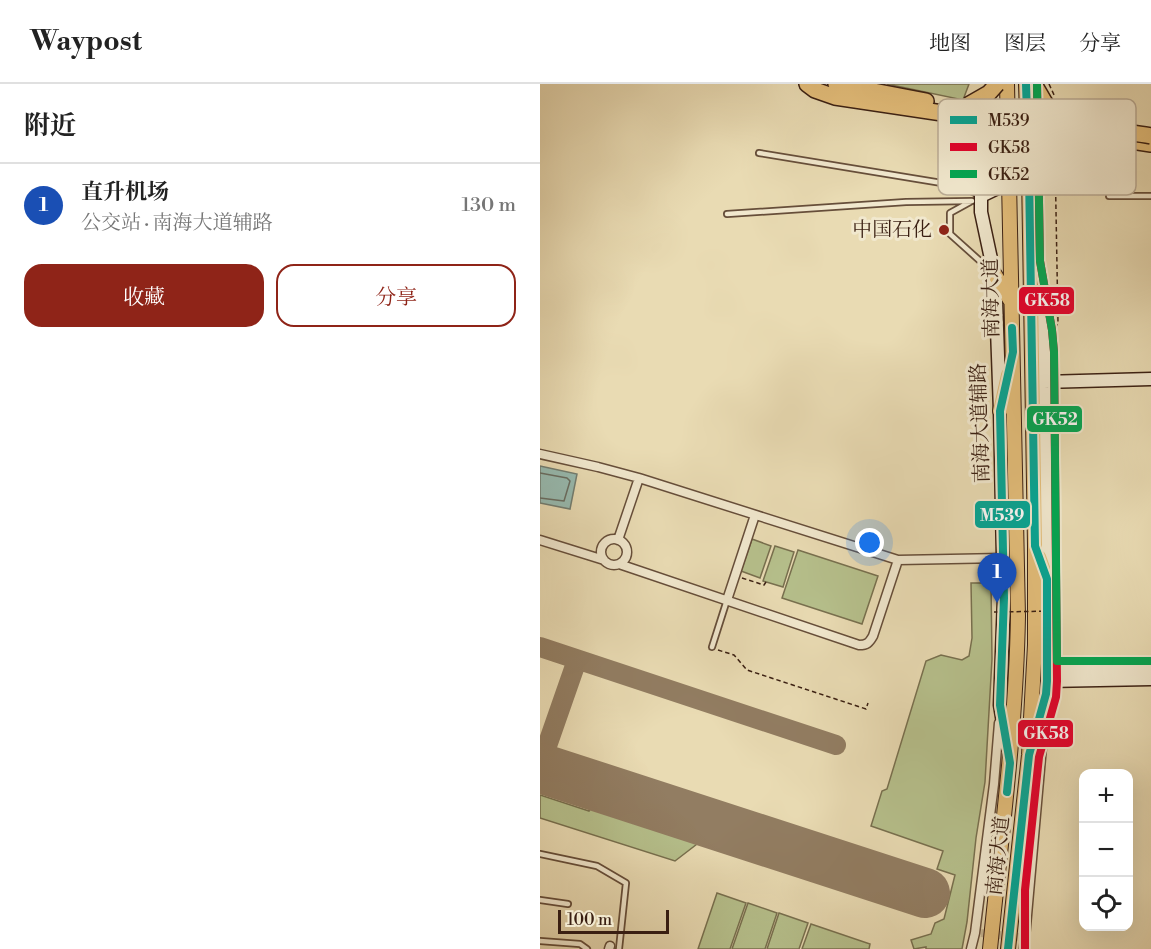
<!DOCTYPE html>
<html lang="zh">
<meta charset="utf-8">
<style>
body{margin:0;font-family:"Libre Bodoni","Noto Serif SC",serif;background:#f6f6f6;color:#222}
.controls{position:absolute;right:18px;bottom:18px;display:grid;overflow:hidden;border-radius:12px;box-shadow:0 6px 24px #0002}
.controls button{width:54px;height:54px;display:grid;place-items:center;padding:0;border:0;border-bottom:2px solid #e0e0e0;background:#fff;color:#222;font:30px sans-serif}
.scale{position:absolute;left:18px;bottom:15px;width:111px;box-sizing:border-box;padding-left:6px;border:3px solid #3a1f12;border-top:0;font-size:16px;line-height:21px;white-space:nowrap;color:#3a1f12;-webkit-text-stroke:4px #f1e8ce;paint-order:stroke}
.you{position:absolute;left:330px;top:459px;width:21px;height:21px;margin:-15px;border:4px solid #fff;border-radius:50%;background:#1a73e8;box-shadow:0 0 0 9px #1a73e833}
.badge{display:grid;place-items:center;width:39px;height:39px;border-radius:50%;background:#8f2418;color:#fff;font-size:20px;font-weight:700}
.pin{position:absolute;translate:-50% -50px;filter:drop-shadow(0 2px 3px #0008)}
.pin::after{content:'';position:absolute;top:32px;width:21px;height:18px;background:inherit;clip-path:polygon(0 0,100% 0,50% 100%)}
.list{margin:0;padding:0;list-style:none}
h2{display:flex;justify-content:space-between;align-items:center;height:78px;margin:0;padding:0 24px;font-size:26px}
h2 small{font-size:20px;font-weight:400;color:#767676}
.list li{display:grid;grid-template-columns:39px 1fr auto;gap:18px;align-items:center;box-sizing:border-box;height:84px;padding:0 24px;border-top:2px solid #e0e0e0}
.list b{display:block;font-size:22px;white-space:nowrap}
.list p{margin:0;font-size:20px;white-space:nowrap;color:#767676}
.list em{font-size:20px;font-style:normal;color:#767676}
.actions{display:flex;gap:12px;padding:18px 24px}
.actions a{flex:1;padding:14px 0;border:2px solid #8f2418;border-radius:18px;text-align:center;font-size:21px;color:#8f2418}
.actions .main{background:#8f2418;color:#fff}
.icon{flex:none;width:33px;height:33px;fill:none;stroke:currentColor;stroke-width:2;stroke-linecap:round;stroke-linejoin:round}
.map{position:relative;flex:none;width:611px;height:865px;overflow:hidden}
header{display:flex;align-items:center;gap:36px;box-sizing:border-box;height:84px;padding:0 30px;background:#fff;border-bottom:2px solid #e0e0e0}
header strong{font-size:28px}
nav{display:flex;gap:33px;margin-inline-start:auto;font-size:21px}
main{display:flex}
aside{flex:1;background:#fff}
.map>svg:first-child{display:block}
.green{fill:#b6c08c;stroke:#78704f;stroke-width:1.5}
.water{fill:#97bbb1;stroke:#727d71;stroke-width:1.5}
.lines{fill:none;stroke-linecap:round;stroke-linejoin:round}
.shore{stroke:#686d62;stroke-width:1.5}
.taxiway{stroke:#927d62;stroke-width:20}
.runway{stroke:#927d62;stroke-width:50}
.street-tunnel{stroke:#c6b593;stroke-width:8;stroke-dasharray:8 4;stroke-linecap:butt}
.lane-casing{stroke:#664e3a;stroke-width:8}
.street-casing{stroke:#664e3a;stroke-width:11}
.secondary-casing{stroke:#3a1f12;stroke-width:15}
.primary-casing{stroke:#3a1f12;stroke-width:16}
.highway-casing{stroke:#3a1f12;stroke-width:18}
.path{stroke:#3a1f12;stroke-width:1.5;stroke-dasharray:4.5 3;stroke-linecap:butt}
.lane{stroke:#f1e8ce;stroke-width:4.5}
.street{stroke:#f1e8ce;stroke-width:8}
.secondary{stroke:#f1e8ce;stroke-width:12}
.primary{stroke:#e4be7a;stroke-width:14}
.highway{stroke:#e4be7a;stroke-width:15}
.highway-bridge-casing{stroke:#3a1f12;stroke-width:18;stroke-linecap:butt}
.path-bridge{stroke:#3a1f12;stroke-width:1.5;stroke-dasharray:4.5 3;stroke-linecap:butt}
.highway-bridge{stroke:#e4be7a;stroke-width:15}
.bus-1-casing{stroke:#f1e8ce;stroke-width:12}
.bus-2-casing{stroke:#f1e8ce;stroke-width:12}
.bus-3-casing{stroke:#f1e8ce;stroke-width:12}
.bus-1{stroke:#04a695;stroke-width:8}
.bus-2{stroke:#e4002b;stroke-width:8}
.bus-3{stroke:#00a651;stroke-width:8}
.poi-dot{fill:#8f2418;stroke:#f1e8ce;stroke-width:2}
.labels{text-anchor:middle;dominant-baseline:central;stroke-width:6;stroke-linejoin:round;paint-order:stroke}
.poi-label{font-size:20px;fill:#3a1f12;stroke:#f1e8ce;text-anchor:end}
.street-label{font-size:20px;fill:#3a1f12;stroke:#f1e8ce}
.key{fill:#f1e8ce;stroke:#baac96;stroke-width:1.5}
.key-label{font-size:16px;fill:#3a1f12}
.line-badge{stroke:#f1e8ce;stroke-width:2}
.badge-label{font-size:16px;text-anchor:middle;font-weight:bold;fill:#fff}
</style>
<header>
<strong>Waypost</strong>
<nav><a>地图</a><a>图层</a><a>分享</a></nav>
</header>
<main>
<aside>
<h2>附近<small></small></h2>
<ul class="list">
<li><span class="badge" style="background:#1a4fb4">1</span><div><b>直升机场</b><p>公交站 · 南海大道辅路</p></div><em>130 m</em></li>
</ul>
<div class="actions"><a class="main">收藏</a><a>分享</a></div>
</aside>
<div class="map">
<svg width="611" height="865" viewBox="0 0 611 865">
<rect width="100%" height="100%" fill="#e9dbb3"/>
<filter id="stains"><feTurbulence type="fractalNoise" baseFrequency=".00333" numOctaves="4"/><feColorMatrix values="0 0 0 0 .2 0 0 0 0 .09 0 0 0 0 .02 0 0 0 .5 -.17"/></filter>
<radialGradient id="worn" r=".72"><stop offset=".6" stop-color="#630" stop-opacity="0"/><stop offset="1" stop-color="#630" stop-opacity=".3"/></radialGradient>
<path class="green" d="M347 0H429L423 16Z
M212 455 231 462 220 494 201 487Z
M235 462 254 468 243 503 223 497Z
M258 466 338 492 322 540 242 514Z
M431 499H451L452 575 445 698 436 754 427 838 422 865H386V863L374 865 371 856 391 850 395 839 404 835 415 791 397 785 403 767 331 742 342 707 347 705 386 577 401 571 422 576 429 572 432 554Z
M0 711 49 727 57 714 170 750 135 777 0 734Z
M177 809 206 819 190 865H158Z
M208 819 237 829 225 865H192Z
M239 829 268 839 259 865H227Z
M271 840 330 860 329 865H262Z"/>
<path class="water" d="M0 382 37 390 30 425 0 419Z"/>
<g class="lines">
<path class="shore" d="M0 389 27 394 30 397 24 417 0 414"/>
<path class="taxiway" d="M0 563 296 661
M0 682 37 576"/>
<path class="runway" d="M0 684 385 809"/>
<path class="street-tunnel" d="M441 849 478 853"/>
<defs>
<path id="lane" d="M219 69 420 102 441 112
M569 112H611
M430 118 410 129V150L449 185
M187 130 366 118 432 117
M172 563 187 516
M0 770 57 782 86 799 79 865
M0 816 28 820
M0 857 40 860 47 865"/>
<path id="street" d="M0 370 58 383 99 394 358 476 463 474
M61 468a13 13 0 1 1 26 0a13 13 0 1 1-26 0Z
M0 456 64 476
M78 456 99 394
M79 480 319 561C327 561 329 559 333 552L358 476
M187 516 215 431
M69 865 70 862
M431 865 435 849 454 700 459 639
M484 865 505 629"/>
<path id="secondary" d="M504 298 611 295
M507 588 611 587
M507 597 611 595
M493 657 506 610 507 597 504 268 502 248 495 215
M467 663 460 621 464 514 463 474 460 327 456 217 454 189 441 128V112L470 98"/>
<path id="primary" d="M454 189 470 216
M460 327 468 291
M499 473 507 495
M450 865C461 754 476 644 478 532L467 0
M468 865 489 671 495 561V462L489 90 486 0"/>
<path id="highway" d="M267 0 275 6 295 13 409 30 428 36
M296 0 386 17
M494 0 505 19
M446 46C460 58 464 78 470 95
M523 51 537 49 546 50 611 60
M489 90 501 70 510 59"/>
</defs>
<use href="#lane" class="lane-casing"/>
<use href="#street" class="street-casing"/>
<use href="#secondary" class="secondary-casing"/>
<use href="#primary" class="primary-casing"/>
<use href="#highway" class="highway-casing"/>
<path class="path" d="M509 0 515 13
M441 102 443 59
M512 251 518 239 515 71
M518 493 519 549
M202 494 224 501 226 498
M178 566 194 571 207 586 326 625 328 619"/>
<use href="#lane" class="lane"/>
<use href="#street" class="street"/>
<use href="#secondary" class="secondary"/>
<use href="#primary" class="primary"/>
<use href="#highway" class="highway"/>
<defs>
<path id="highway-bridge" d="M505 19C509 24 513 28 518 32 541 45 585 47 611 52
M428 21 449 9 457 0
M428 36 446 46
M510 59 523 51"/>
</defs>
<use href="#highway-bridge" class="highway-bridge-casing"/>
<path class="path-bridge" d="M454 528 519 527"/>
<use href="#highway-bridge" class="highway-bridge"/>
<defs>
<path id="bus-1" d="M467 708 470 679 460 621 464 514 460 327 473 268 472 244
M468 865 489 671 506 610 507 597V495L495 462 489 90 486 0"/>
<path id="bus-2" d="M485 865V806L499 673 516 613 517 597 514 268 512 246 500 177 497 0"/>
<path id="bus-3" d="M497 0 500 177 512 246 514 268 517 577H611"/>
</defs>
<use href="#bus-1" class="bus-1-casing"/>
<use href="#bus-2" class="bus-2-casing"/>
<use href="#bus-3" class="bus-3-casing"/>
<use href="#bus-1" class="bus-1"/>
<use href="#bus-2" class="bus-2"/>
<use href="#bus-3" class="bus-3"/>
</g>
<circle class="poi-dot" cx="404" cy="146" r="6"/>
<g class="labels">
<g class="poi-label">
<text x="392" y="146">中国石化</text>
</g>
<g class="street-label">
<text transform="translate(452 214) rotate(-91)">南海大道</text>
<text transform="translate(441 339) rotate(-92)">南海大道辅路</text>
<text transform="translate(459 772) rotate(-84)">南海大道</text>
</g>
</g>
<rect x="398" y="15" width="198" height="96" rx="9" class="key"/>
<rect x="410" y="32" width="27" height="8" fill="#04a695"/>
<rect x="410" y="59" width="27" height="8" fill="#e4002b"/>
<rect x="410" y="86" width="27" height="8" fill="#00a651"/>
<g class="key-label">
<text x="448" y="42">M539</text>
<text x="448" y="69">GK58</text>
<text x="448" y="96">GK52</text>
</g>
<g class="line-badge">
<rect x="478" y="202" width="57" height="29" rx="6" fill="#e4002b"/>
<rect x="486" y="321" width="57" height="28" rx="6" fill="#00a651"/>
<rect x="434" y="416" width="57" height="29" rx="6" fill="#04a695"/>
<rect x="477" y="635" width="57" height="29" rx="6" fill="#e4002b"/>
</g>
<g class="badge-label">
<text x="507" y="222">GK58</text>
<text x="515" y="341">GK52</text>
<text x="462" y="437">M539</text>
<text x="506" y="655">GK58</text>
</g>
<rect width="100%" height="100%" filter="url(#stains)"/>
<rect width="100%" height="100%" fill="url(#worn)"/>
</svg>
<div class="controls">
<button>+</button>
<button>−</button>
<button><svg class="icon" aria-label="locate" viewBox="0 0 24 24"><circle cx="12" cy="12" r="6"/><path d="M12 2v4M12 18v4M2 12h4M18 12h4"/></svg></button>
</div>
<div class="scale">100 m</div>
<div class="you"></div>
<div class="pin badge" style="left:457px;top:519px;background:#1a4fb4">1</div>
</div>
</main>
